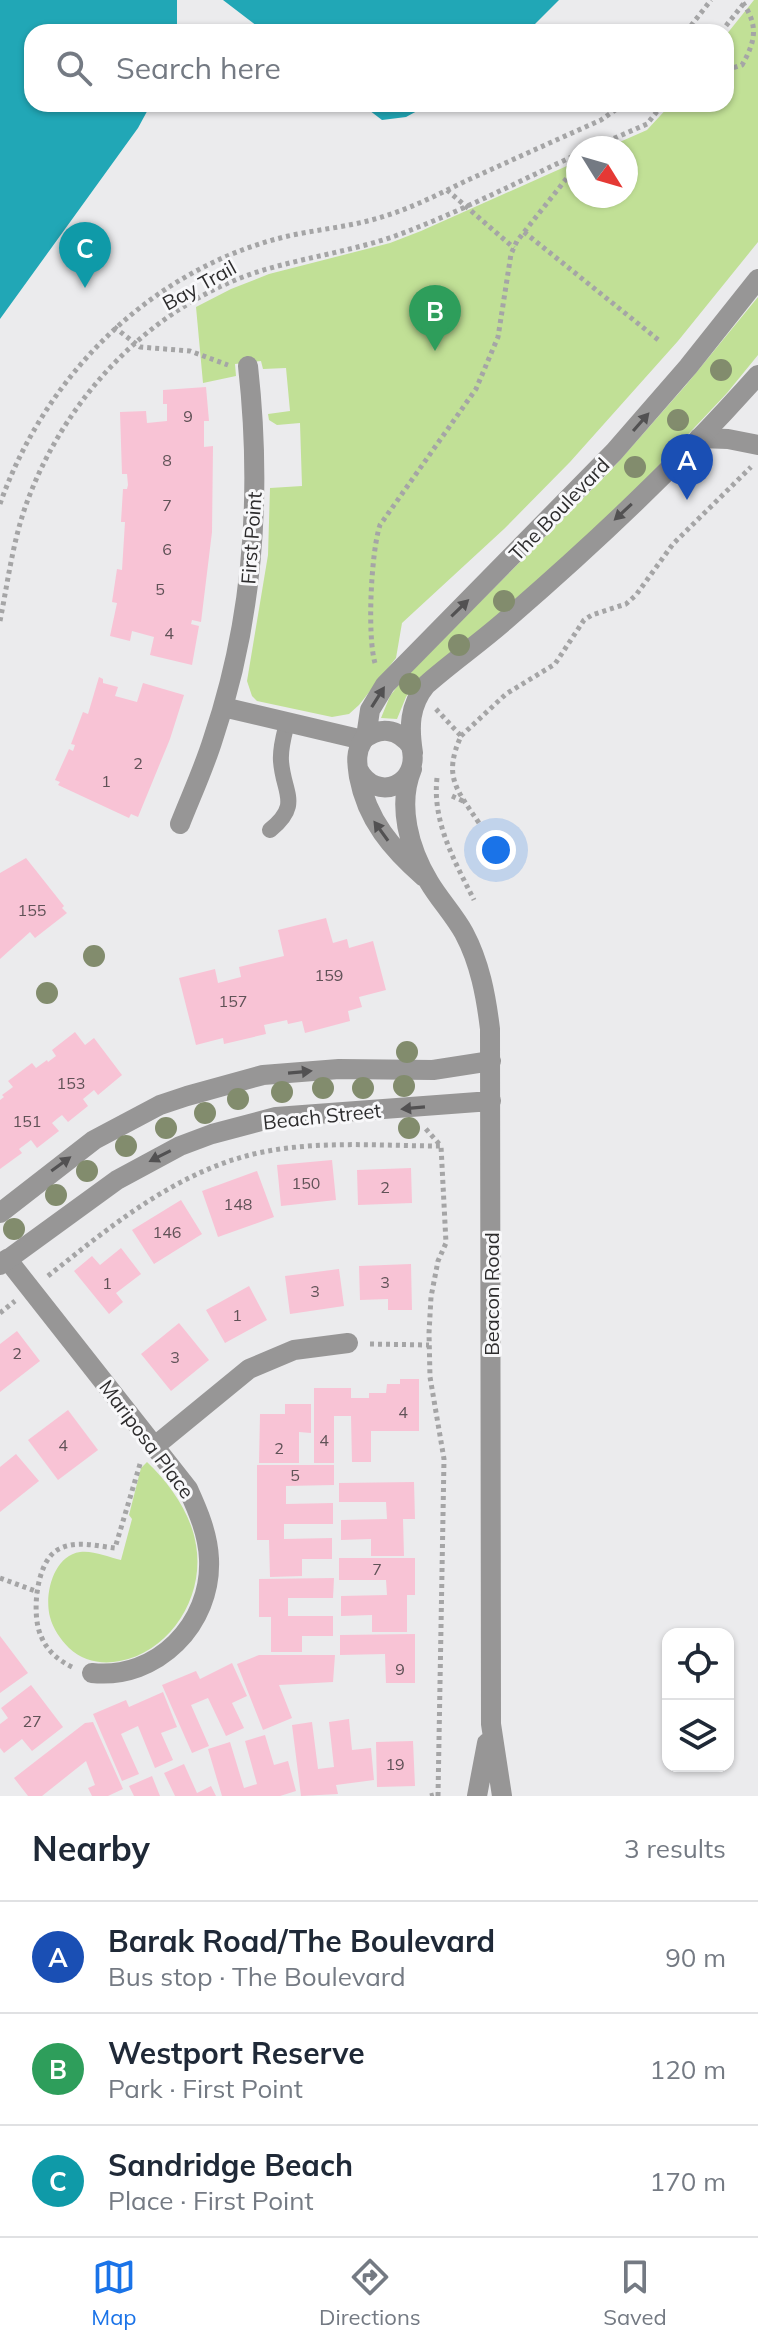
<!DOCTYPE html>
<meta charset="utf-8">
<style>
body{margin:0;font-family:Mulish,sans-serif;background:#f2f2f3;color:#1f2937}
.controls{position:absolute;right:24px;bottom:24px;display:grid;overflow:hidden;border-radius:16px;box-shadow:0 2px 6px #0004}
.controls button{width:72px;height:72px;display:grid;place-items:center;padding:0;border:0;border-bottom:2px solid #e0e1e3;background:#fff;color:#1f2937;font:40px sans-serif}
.compass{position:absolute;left:566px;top:136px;width:72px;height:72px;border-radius:50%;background:#fff;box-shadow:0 2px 6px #0004;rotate:127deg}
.you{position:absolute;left:496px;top:850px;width:28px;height:28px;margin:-20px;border:6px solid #fff;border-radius:50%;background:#1a73e8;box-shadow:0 0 0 12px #1a73e833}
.badge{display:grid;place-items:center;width:52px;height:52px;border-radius:50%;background:#1a73e8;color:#fff;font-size:26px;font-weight:700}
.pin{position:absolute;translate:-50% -66px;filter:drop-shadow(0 2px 4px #0008)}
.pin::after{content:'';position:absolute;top:42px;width:28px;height:24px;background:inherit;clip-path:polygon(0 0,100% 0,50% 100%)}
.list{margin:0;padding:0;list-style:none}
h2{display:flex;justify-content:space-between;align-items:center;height:104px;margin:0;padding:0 32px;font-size:34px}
h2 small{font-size:26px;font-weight:400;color:#747a83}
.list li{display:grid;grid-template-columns:52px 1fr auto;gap:24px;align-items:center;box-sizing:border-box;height:112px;padding:0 32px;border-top:2px solid #e0e1e3}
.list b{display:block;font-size:30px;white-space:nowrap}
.list p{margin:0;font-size:26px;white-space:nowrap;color:#747a83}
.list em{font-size:26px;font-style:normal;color:#747a83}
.icon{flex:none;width:44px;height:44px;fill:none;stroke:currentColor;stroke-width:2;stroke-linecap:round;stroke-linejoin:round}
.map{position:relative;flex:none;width:758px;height:1796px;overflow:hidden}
.search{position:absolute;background:#fff;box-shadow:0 2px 6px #0004;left:24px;right:24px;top:24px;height:88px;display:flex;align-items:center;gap:20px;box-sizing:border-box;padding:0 28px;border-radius:24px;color:#747a83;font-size:30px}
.sheet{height:440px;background:#fff}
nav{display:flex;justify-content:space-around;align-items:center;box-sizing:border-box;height:112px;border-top:2px solid #e0e1e3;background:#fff;font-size:22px;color:#747a83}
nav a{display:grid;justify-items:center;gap:4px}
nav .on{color:#1a73e8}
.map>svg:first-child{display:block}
.green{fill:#c1e096}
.water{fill:#21a7b6}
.building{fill:#f8c3d5}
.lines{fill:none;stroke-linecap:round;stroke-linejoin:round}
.path{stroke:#a5a5a6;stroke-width:5;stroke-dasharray:4 4;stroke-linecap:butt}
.service{stroke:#979696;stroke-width:16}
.minor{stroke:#979696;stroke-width:20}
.tertiary{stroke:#979696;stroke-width:20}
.tree{fill:#828c6d}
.oneway{fill:#525152}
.labels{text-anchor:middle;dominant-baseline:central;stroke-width:6;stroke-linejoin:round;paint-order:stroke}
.number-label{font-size:16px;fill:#605257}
.street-label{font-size:20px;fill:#2d2c2d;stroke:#f8f8fa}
</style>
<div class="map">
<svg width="758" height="1796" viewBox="0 0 758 1796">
<rect width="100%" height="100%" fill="#ebebed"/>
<path class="green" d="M754 0H758V242L678 341 570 462 504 529 402 623 396 658 359 705 349 714 332 717 257 701 252 696 247 681 268 555 270 488 302 486 300 423 277 425 269 420 268 414 290 411 286 368 263 369 261 361 235 364 236 376 203 383 196 307 231 289 269 274 390 243 421 231 578 161V196H626V148H606L647 130 671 104H726V35Z
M758 297V355L727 393 630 496 518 603 417 681 406 697 397 719 381 718 390 696 400 683 612 469 686 385Z
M147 1462C170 1484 191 1513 196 1545 205 1596 171 1651 120 1661 102 1665 83 1661 69 1648 61 1640 53 1629 50 1617 44 1595 53 1556 80 1552 92 1550 109 1557 121 1560L132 1519 129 1515 141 1468Z"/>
<path class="water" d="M0 0H177V32H32V104H151L138 128 0 319Z
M223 0H559L527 32H265Z
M361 104H430L406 117 382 120Z"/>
<path class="building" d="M206 387 209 421H204V447L213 446 212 532 201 622 192 620 191 624 199 626 192 665 150 655 154 637 132 631 130 641 110 636 117 603 112 602 117 569 122 570 125 522H121L123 489H127L128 485 127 474H122L120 412 146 411 147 423 167 421V404H163V390Z
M99 677 103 679V683L118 687 115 696 137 702 143 683 184 695 170 739 138 817 131 814 129 818 58 785 60 782 55 780 69 749 73 751 75 745 71 744 83 712 88 714Z
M26 858 64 906 62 908 67 913 35 938 30 932 0 959V873Z
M326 918 333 943 347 939 349 948 373 941 386 990 359 997 362 1007 348 1011 350 1021 305 1033 302 1021 288 1024 287 1020 264 1025 266 1034 224 1044 223 1038 196 1045 179 978 215 969 218 983 241 977 239 967 284 956 278 930Z
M75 1032 85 1045 94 1038 122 1075 98 1095 94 1090 83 1099 88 1106 68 1122 62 1115 58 1118 52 1123 59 1131 37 1148 31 1140 19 1149 22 1153 0 1169V1100L4 1097 2 1095 13 1087 8 1081 32 1063 36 1068 47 1060 48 1062 56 1056 52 1050Z
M332 1160 336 1200 281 1206 277 1165Z
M411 1168 412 1203 358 1205 357 1170Z
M257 1171 274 1217 218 1237 202 1191Z
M181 1200 202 1234 154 1264 132 1230Z
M121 1248 141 1274 116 1293 123 1302 109 1314 74 1271 92 1256 100 1265Z
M411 1264 412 1310H388V1299L360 1300 359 1266Z
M339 1269 344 1306 290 1314 285 1276Z
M249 1286 267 1320 225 1343 206 1310Z
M179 1323 209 1360 171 1391 141 1354Z
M17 1331 40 1361 0 1392V1344Z
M400 1379H419V1431H371V1462H352L351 1416H334V1463H314V1388H351V1398H369V1393H386L387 1384H400Z
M285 1404H311V1433L299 1432V1463H259L260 1414H285Z
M68 1410 98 1450 58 1480 28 1440Z
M16 1454 39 1481 0 1512V1467Z
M257 1465H334V1485L286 1486V1504L333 1503V1524H284V1539L332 1538V1559H302V1576L270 1577 269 1540H257Z
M414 1482 415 1519H403L404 1556H371V1539L341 1540V1520L387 1519 386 1502H339V1483Z
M339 1558H415V1595H407V1632H372V1615L341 1616V1596L387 1595 386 1580H339Z
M334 1578 333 1598H288V1616H333V1636H302V1652H271V1617H259V1579Z
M415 1634V1683H386L385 1654 340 1655V1635Z
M0 1636 28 1673 0 1693Z
M259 1655H335L333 1682 279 1685 292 1718 263 1730 237 1664Z
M232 1663 247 1696 232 1703 244 1728 226 1736 208 1698 191 1705 209 1746 192 1753 162 1685 196 1671 200 1679Z
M31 1685 63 1727 32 1751 22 1739 4 1753 0 1748V1724L8 1718 1 1708Z
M163 1692 177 1727 161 1733 173 1760 155 1768 138 1726 121 1734 139 1774 122 1781 93 1714 126 1700 129 1707Z
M349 1719 352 1750 371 1748 374 1780 336 1785 338 1794 301 1796 292 1725 312 1722 318 1769 334 1767 329 1722Z
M93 1722 123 1789 108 1796H92L88 1788 95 1785 86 1761 42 1796H28L14 1778 85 1723Z
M265 1735 274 1765 288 1761 296 1791 280 1796H222L208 1749 230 1742 244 1788 257 1784 245 1741Z
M413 1741 415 1786 377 1787 376 1742Z
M184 1764 197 1793 211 1786 216 1796H175L164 1773Z
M152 1776 160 1796H134L129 1786Z"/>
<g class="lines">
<path class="path" d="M686 32 711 0
M721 32 745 2
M726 70 742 65C757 39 758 24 741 0
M592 148 647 124 663 104
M447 190 514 248
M524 232 661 342
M114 327 140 347 190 351 228 365
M0 504C45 376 150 270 284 237 317 229 352 227 385 216 414 207 441 193 468 180 512 160 556 140 601 120L624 104
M0 621C8 581 13 540 27 502 65 399 148 309 254 273 300 258 349 252 395 236 458 213 517 182 578 154
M375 663C367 636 371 552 380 525L476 389 498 337 511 254 517 241 578 164
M436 709 461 736C443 776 456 789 479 823
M461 736 506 694 555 664 584 620 592 615 626 604 636 595 673 544 751 467
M437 778C432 822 455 862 474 900
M452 796 463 801
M48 1276C111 1226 177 1171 258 1153 318 1140 381 1146 441 1146L425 1128
M0 1313 15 1301
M370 1344 429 1345
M0 1578 38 1592
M72 1667C58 1660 47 1651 41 1636 31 1615 36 1560 59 1549 76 1540 97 1546 115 1548L140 1464
M430 1796 438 1794
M438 1796 444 1459 430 1377 429 1333 431 1297 438 1261 446 1243 441 1146"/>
<path class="service" d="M270 830C302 804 283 793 281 761 280 748 284 735 287 723"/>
<path class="minor" d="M699 438 728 439 758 445
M223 707 363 740
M180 824C191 796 204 768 213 739 254 618 262 492 248 366
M7 1259 188 1489C198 1511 208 1534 209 1559 212 1624 157 1680 92 1673
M155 1446 249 1369 294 1350 348 1343"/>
<path class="tertiary" d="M366 737 370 710 385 685 614 452 688 367 758 279
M413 753C409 727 409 706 426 685 452 662 481 642 507 619 595 543 681 462 758 375
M358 769C376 804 422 785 411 746 398 728 379 726 363 740 355 753 357 763 359 777 367 820 392 849 424 877
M412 769C397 805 409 849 429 882 439 899 454 915 464 933 480 963 486 996 490 1029L491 1724 502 1796
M0 1213 94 1140 160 1105 187 1096 263 1075 339 1069 433 1070 491 1061
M0 1265 117 1180 180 1146 212 1134 276 1117 491 1101
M477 1796 487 1743"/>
</g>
<g class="tree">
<circle cx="721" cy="370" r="11"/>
<circle cx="678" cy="420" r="11"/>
<circle cx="635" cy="467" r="11"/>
<circle cx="504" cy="601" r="11"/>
<circle cx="459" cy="645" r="11"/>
<circle cx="410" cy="684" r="11"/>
<circle cx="94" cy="956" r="11"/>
<circle cx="47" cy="993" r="11"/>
<circle cx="407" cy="1052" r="11"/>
<circle cx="404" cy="1086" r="11"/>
<circle cx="323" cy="1088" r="11"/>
<circle cx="363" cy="1088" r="11"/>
<circle cx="282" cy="1092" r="11"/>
<circle cx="238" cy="1099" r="11"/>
<circle cx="205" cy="1113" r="11"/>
<circle cx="166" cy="1128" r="11"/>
<circle cx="409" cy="1128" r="11"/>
<circle cx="126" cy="1146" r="11"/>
<circle cx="87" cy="1171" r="11"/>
<circle cx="56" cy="1195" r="11"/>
<circle cx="14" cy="1229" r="11"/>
</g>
<defs><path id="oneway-solid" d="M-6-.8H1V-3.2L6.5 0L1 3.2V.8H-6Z" transform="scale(2)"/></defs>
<g class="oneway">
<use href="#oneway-solid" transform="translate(641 422) rotate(-49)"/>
<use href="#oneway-solid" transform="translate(623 512) rotate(137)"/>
<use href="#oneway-solid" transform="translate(460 608) rotate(-44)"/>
<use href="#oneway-solid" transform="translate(378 697) rotate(-58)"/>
<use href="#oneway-solid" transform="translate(381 831) rotate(-126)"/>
<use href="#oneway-solid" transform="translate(300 1072) rotate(-5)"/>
<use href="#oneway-solid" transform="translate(413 1108) rotate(175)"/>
<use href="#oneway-solid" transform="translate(160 1156) rotate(153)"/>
<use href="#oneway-solid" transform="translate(61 1164) rotate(-36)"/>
</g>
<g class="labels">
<g class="number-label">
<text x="188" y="416">9</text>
<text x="167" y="460">8</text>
<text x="167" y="505">7</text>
<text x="167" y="549">6</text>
<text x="160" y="589">5</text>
<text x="169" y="633">4</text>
<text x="138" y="763">2</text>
<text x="106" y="781">1</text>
<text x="32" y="910">155</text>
<text x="329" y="975">159</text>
<text x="233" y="1001">157</text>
<text x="71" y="1083">153</text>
<text x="27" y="1121">151</text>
<text x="306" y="1183">150</text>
<text x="385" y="1187">2</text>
<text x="238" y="1204">148</text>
<text x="167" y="1232">146</text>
<text x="385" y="1282">3</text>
<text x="107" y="1283">1</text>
<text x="315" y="1291">3</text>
<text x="237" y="1315">1</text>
<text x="17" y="1353">2</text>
<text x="175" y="1357">3</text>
<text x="403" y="1412">4</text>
<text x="324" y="1440">4</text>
<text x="63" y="1445">4</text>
<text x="279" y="1448">2</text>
<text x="295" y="1475">5</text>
<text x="377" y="1569">7</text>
<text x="400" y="1669">9</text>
<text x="32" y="1721">27</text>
<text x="395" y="1764">19</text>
</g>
<g class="street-label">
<text transform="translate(199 285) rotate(-29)">Bay Trail</text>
<text transform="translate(559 509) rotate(-46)">The Boulevard</text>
<text transform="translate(251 538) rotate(-86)">First Point</text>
<text transform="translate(322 1116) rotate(-6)">Beach Street</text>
<text transform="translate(491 1294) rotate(-90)">Beacon Road</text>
<text transform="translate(147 1439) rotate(53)">Mariposa Place</text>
</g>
</g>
</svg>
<div class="controls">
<button><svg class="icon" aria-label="locate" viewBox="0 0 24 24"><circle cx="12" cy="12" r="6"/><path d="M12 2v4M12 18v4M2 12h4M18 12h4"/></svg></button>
<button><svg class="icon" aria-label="layers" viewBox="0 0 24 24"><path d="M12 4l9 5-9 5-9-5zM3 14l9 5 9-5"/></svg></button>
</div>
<svg class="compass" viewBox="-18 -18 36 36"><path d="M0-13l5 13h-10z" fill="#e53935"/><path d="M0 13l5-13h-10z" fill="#747a83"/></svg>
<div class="you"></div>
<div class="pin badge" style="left:687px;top:500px;background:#1a4fb4">A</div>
<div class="pin badge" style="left:435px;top:351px;background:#2e9e5b">B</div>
<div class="pin badge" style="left:85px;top:288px;background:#0f9aa8">C</div>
<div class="search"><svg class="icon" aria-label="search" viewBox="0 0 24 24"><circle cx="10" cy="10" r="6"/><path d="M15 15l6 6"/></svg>Search here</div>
</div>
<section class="sheet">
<h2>Nearby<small>3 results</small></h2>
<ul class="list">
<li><span class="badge" style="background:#1a4fb4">A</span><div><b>Barak Road/The Boulevard</b><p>Bus stop · The Boulevard</p></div><em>90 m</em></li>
<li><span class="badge" style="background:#2e9e5b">B</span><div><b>Westport Reserve</b><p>Park · First Point</p></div><em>120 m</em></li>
<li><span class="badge" style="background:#0f9aa8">C</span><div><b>Sandridge Beach</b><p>Place · First Point</p></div><em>170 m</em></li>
</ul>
</section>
<nav>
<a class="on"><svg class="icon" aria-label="map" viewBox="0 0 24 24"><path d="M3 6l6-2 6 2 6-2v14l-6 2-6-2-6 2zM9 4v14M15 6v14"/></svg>Map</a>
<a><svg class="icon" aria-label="directions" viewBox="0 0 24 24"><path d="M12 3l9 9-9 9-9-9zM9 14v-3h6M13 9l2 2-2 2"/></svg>Directions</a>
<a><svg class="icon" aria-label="saved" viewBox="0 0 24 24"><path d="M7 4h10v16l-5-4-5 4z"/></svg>Saved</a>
</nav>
